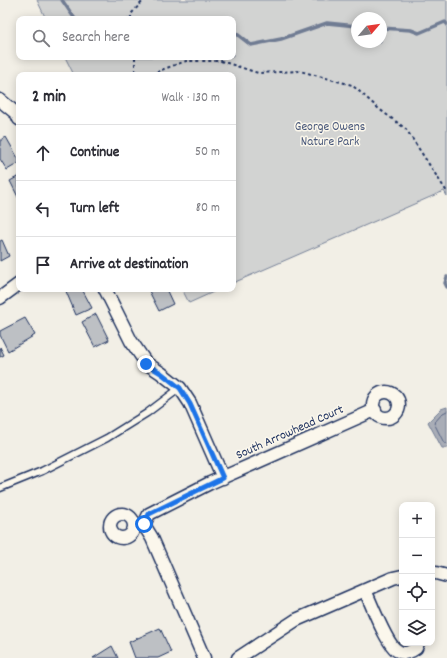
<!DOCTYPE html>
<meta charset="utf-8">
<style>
body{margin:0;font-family:Dekko,sans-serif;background:#f2f2f3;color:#2b2b33}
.controls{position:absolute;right:12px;bottom:12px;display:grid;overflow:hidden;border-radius:8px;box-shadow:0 2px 10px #0003}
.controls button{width:36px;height:36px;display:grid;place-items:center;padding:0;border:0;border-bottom:1px solid #e1e1e2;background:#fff;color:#2b2b33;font:20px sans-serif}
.compass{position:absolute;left:351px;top:12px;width:36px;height:36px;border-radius:50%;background:#fff;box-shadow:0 2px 10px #0003;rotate:61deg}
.stop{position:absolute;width:12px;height:12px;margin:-9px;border:3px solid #1a73e8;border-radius:50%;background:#fff}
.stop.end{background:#1a73e8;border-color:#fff;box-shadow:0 1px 4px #0008}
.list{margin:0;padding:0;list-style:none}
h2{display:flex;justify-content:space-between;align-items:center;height:52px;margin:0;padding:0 16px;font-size:17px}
h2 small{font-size:13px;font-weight:400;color:#7c7c81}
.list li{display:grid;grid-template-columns:26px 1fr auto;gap:12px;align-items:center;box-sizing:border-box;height:56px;padding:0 16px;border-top:1px solid #e1e1e2}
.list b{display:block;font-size:15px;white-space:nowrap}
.list em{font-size:13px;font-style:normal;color:#7c7c81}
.icon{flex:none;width:22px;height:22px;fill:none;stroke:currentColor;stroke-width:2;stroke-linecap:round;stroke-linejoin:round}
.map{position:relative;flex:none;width:447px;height:658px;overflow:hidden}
.search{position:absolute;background:#fff;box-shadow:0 2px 10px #0003;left:16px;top:16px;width:220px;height:44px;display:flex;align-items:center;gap:10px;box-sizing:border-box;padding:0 14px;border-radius:8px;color:#7c7c81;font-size:15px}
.panel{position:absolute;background:#fff;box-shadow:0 2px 10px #0003;left:16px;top:72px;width:220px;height:220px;border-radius:8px}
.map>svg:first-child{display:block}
.green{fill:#d2d3d2;stroke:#768198;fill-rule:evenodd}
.water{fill:#a9adb7;stroke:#707b93}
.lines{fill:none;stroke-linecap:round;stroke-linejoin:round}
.shore{stroke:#546182;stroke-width:1}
.stream{stroke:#707b93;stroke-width:3.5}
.building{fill:#bdc0c4;stroke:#1b2f5e}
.lane-casing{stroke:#1b2f5e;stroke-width:9}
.street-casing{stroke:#1b2f5e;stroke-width:15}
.path{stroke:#1b2f5e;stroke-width:2;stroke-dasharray:3 3;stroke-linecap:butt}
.lane{stroke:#fbf7ec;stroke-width:6}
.street{stroke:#fbf7ec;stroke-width:12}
.route{stroke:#1a73e8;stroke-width:5}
.labels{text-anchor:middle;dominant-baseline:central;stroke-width:3;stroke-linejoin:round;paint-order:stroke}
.park-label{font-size:13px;fill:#49587b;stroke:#fbf7ec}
.street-label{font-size:13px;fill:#1b2f5e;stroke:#fbf7ec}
</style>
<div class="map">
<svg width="447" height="658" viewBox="0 0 447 658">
<rect width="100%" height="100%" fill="#f2efe6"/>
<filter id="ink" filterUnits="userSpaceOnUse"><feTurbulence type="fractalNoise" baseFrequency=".025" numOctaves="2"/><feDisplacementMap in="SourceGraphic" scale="8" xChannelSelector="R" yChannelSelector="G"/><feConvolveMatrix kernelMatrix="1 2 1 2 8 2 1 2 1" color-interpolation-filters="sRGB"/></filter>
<g filter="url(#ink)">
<path class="green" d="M37 0H447V196L444 191 233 283V75H74L65 57H233V19H46ZM357 18H381V42H357Z
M182 289H220L189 303Z"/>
<path class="water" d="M447 407V448H442L428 422 441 409Z"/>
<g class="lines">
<path class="shore" d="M447 411 443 413 434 423 444 443 447 444"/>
<path class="stream" d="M62 0 75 19
M381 28 411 30 419 33 445 22 447 24
M233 31 251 45 281 39 327 23 357 26
M447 277 445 283 447 287"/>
</g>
<path class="building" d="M6 137 19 160V163L7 170 0 159V141Z
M19 176V199L10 181Z
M2 240 9 256 0 261V241Z
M65 289H82L92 308 76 315Z
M148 289H166L173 304 159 311Z
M96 314 109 340 95 347 82 322Z
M25 318 35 335 8 351 0 335V331Z
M0 347 4 355 0 357Z
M160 628 171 652 158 658H135L129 642Z
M112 646 118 658H93Z"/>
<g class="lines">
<defs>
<path id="lane" d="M0 488 42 471 107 438 147 413 180 388"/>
<path id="street" d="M0 100 17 114 19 119
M105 289 131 341 146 363 161 373 180 388 190 403 223 478
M0 298 19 284
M373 405a13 13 0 1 1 26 0a13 13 0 1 1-26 0Z
M110 526a12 12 0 1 1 24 0a12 12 0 1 1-24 0Z
M134 525H144L149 514 210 483 375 410
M144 525 152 538 204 658
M432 572 447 576
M365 590C371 603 387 646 398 651 404 655 411 652 416 648L418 643
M238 658 296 620 393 578 402 576"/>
</defs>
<use href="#lane" class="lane-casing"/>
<use href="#street" class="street-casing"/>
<path class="path" d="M131 19V14L144 0
M135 57V71L138 75
M151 75 161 70 186 61H221L258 73 300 71 352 85 379 109 406 129 447 192"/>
<use href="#lane" class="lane"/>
<use href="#street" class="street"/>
</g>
</g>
<g class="lines" filter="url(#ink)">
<path class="route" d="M144 524 149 514 223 478 190 404 180 388 161 373 146 364"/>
</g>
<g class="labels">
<g class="park-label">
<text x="330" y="127">George Owens<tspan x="330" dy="15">Nature Park</tspan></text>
</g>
<g class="street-label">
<text transform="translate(290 433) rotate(-24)">South Arrowhead Court</text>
</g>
</g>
</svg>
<div class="controls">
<button>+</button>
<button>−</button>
<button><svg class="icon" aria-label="locate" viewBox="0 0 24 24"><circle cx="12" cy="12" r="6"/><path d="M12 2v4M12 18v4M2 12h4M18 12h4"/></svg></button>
<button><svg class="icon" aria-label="layers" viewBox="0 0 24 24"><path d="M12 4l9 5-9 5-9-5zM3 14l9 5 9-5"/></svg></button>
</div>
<svg class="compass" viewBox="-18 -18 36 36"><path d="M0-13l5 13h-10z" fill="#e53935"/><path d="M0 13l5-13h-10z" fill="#7c7c81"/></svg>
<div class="stop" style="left:144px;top:524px"></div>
<div class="stop end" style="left:146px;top:364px"></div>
<div class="search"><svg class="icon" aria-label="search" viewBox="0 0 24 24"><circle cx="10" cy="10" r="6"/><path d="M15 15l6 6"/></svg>Search here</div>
<section class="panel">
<h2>2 min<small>Walk · 130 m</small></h2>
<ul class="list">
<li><svg class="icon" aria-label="ahead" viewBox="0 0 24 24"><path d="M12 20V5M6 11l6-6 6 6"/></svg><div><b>Continue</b></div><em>50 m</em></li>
<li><svg class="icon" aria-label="left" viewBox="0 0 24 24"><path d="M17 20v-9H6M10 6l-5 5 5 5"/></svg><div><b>Turn left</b></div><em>80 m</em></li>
<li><svg class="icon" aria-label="arrive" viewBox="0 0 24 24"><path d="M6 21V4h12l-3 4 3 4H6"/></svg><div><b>Arrive at destination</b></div></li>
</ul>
</section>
</div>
